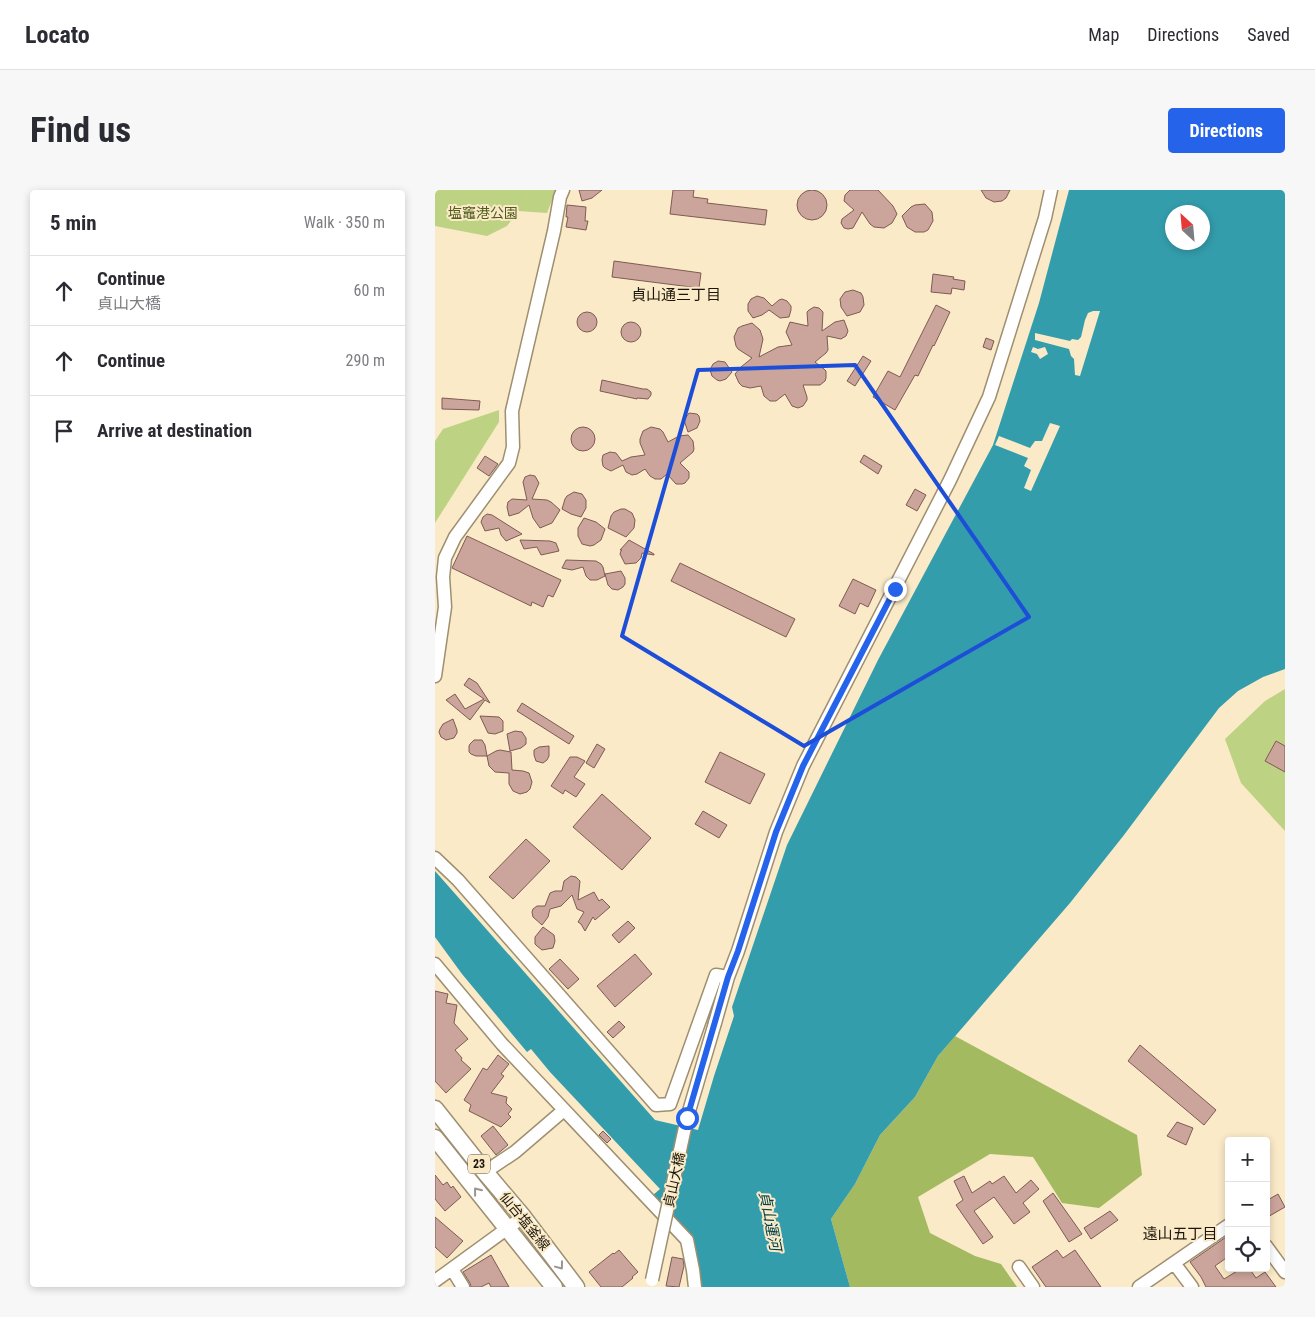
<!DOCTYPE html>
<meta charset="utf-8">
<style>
body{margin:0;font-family:"Roboto Condensed","Noto Sans JP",sans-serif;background:#f7f7f7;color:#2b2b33}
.controls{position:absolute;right:15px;bottom:15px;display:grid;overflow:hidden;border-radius:5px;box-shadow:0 2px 8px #0003}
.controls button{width:45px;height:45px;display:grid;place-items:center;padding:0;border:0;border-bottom:1px solid #e1e1e2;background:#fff;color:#2b2b33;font:25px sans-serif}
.compass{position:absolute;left:730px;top:15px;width:45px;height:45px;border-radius:50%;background:#fff;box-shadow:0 2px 8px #0003;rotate:334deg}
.stop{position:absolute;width:15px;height:15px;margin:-11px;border:4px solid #2563eb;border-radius:50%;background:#fff}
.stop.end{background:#2563eb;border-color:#fff;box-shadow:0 1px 5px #0008}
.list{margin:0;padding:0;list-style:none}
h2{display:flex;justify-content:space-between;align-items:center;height:65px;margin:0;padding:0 20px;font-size:21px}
h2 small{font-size:16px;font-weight:400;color:#7c7c81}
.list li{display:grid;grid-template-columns:32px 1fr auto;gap:15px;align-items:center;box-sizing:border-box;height:70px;padding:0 20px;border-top:1px solid #e1e1e2}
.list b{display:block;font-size:19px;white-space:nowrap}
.list p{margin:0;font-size:16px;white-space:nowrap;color:#7c7c81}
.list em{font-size:16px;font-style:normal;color:#7c7c81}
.icon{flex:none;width:28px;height:28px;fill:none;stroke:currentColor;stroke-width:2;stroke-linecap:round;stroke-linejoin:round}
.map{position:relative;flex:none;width:850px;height:1097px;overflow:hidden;border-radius:5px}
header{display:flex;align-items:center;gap:30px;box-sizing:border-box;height:70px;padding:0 25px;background:#fff;border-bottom:1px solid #e1e1e2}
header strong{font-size:24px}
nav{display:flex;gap:28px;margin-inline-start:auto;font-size:18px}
.intro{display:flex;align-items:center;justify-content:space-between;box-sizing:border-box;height:120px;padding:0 30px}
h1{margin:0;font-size:35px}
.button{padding:12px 22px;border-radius:5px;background:#2563eb;color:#fff;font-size:18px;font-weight:700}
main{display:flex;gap:30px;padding:0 30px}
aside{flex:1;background:#fff;border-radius:5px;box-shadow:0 2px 8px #0003}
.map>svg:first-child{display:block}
.green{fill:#bdd283}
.forest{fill:#a4ba60}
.water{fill:#349dac;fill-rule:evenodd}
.pier{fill:#faeac8}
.building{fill:#cba59b;stroke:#7e5b53}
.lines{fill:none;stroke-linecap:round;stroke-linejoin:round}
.minor-casing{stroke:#9e8f70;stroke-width:15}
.major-casing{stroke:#9e8f70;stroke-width:19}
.minor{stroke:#fff;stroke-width:12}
.major{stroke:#fff;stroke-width:16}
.minor-bridge-casing{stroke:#9e8f70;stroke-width:15;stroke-linecap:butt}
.minor-bridge{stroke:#fff;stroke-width:12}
.oneway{stroke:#999691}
.route{stroke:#2563eb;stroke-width:6}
.marked{fill:none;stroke:#1d4ed8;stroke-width:4;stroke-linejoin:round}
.labels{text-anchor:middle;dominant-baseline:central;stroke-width:4;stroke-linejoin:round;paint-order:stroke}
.shield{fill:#faeac8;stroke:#5f5643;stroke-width:1}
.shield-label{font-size:12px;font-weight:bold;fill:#1c160a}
.park-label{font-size:14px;fill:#4e5d1c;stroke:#faeac8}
.street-label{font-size:14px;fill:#1c160a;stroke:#faeac8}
.neighbourhood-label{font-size:15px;fill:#1c160a;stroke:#faeac8}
.water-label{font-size:15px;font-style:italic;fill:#004048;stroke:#faeac8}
</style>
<header>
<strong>Locato</strong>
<nav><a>Map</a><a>Directions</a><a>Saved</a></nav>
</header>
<div class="intro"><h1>Find us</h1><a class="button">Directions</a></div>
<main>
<aside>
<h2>5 min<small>Walk · 350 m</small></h2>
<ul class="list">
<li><svg class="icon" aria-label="ahead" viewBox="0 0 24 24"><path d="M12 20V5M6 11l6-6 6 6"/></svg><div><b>Continue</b><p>貞山大橋</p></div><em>60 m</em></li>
<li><svg class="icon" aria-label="ahead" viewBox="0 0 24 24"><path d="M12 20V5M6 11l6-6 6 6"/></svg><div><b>Continue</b></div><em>290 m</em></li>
<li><svg class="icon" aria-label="arrive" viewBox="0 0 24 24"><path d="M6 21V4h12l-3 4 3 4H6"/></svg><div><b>Arrive at destination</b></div></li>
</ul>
</aside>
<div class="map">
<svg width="850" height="1097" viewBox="0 0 850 1097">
<rect width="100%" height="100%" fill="#faeac8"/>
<path class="green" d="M0 0H121L112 23 83 21 72 36 52 46 0 36Z
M64 220V232L0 333V251L8 239Z
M850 499V641L806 593 790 549 830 511Z"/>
<path class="forest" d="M520 846 702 945 707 985 664 1018 627 1013 598 967 555 964 483 1007 495 1043 540 1066 566 1074 582 1097H415L396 1029 420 994 445 945 480 907 503 866Z"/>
<path class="water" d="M634 0H850V479L828 487 803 501 784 518 689 645 635 713 503 866 480 907 445 945 420 994 396 1029 415 1097H265L258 1048 218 1005 225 999 115 882 96 859 92 862 27 784 0 747V681L220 930 263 940 279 886 299 826 297 817 352 655 443 470 558 255 604 113ZM738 22H768V52H738Z"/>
<path class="pier" d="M658 121H665L645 186 640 185 639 169 636 166 634 159 600 150V143L635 151 637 149 643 150 646 147 650 130 653 123Z
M598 157 603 159 610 157 613 164 605 169 602 164 596 162Z
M615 233 625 236 596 301 589 298 596 280 589 276 593 268 560 255 564 246 595 258 600 251H607Z"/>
<path class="building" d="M144 0H167L157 8 147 11Z
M238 0H259L258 7 273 9 272 13 332 20 330 35 235 24Z
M415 0H443L458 16 462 24 457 33 449 38 439 37 435 34 427 22 418 38 413 39 409 38 406 33 407 29 419 20 409 11 410 5Z
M546 0H575L571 8 567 11 559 12 551 8Z
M362 15a15 15 0 1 1 30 0a15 15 0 1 1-30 0Z
M490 14 497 22 498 31 493 40 489 42H480L472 37 467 26 476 17 480 15Z
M132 15 151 17 150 31H153L151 40 131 37 133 27H131Z
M179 71 266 83 264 98 177 87Z
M498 84 519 87 518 89 530 91 529 100 517 98 516 104 496 102Z
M418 100 426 103 428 107 429 115 425 122 412 126 406 117 405 109 410 102Z
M322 106 329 108 337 116 344 110 347 109 352 111 356 116V120L354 127 345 128 334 120 327 125 318 128 313 121V114L316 109Z
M501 115 515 122 499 156 498 155 483 186 480 185 460 220 438 207 453 181 465 187Z
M379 117 384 118 388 122 387 141 400 132 409 130 413 141 411 146 406 149 392 146 393 160 391 163 380 172 389 179 391 181V188L390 191 385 195H368L372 207V210L368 216 363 218 357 216 350 204 341 211H335L329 206 326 196 315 198 307 196 304 193 300 184 306 177 317 168 303 159 301 156 299 147 303 138 307 136 317 133 325 140 328 149 324 167 343 157 357 155 351 142 355 132 373 136 372 122 374 120Z
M142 132a10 10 0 1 1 20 0a10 10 0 1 1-20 0Z
M186 142a10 10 0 1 1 20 0a10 10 0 1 1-20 0Z
M551 148 559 151 556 160 548 157Z
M428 166 436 171 420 196 412 191Z
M283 171 290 172 297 182 291 189 285 191 282 190 277 186 275 180 278 174Z
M167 190 208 199H212L216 202V205L213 209 202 208V209L165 201Z
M7 208 45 211 44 220 7 219Z
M254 223 262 224 264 226 265 231 262 238 253 242 249 230Z
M136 249a12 12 0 1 1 24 0a12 12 0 1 1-24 0Z
M216 237 225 239 228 242 233 252 244 246 253 245 258 251 259 259 258 262 245 273 254 282V288L250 293 247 294H241L232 284 226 289H220L215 286 210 279 202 284 197 285 191 282 188 275 176 281 170 278 168 276 167 270 168 265 175 262 181 263 187 271 196 267 210 265 205 253V249L208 241Z
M429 265 447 276 443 284 425 272Z
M50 266 63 274 54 286 42 278Z
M95 285 100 286 104 293 97 309 112 310 116 312 125 320 117 333 105 338 98 328 94 315 84 323 74 326 72 317 73 312 77 309 92 310 88 292 90 287Z
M480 299 491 305 482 321 471 315Z
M139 302 147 304 151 310V318L146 327 136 324 127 319 130 309 132 306Z
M186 319H190L197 323 200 330 199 338 191 347 173 338 176 326 179 322Z
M52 324 57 325 87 344 71 351 66 345 64 338 50 341 46 332 48 327Z
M149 328 161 332 170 339 166 350 159 355 155 356 147 354 143 346V338Z
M32 346 126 390 118 407 113 405 108 417 97 412 96 416 17 378Z
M85 350 115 351 121 353 124 361 106 365 102 357 89 359Z
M194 350 219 364V365L207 363 206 368 201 373 190 374 185 364 186 361 187 360H185Z
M131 370 161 371 166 374 168 377 170 386 162 390H155L151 386 148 377 137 380 127 378Z
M245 373 360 429 351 447 236 391Z
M186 381 190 388V394L188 397 183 400 177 399 173 395 170 384Z
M418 389 441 400 433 417 425 413 420 424 404 416Z
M34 488 42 493 55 513 50 510 35 530 11 510 20 504 30 519 49 509 29 495Z
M87 513 139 546 134 554 82 521Z
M45 526 64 527 68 531V541L60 544 53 543Z
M18 529 22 540V543L19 548 11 550 6 547 4 542 5 539 8 534Z
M80 541 87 542 91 548V554L86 558 75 561 72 544Z
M39 550H47L50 555 52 566H41L36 564 34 562V556L35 554Z
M841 551 850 556V582L830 571Z
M162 554 170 559 159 578 151 573Z
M114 556V566L112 570 108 573 101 571 99 565V560L104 557Z
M65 560 76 562 77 580 88 581 94 583 97 592 95 599 92 602 85 604 78 601 74 594V583L60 582 54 576 52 566 61 561Z
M285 562 330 584 315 614 270 592Z
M135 567H142L150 571 139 587 150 594 141 607 130 600 128 604 116 596Z
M167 604 216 648 187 680 138 637Z
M268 621 292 635 284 648 260 634Z
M91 649 115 671 78 709 54 687Z
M136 686 141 687 145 691 143 710 159 702 164 711 167 709 175 717 160 730 158 727 150 741 146 734 143 732 149 722 142 719 137 705 126 716 115 719 113 727 107 735 98 727 97 722 98 719 102 716H110L115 703 120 701H127L129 691Z
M193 731 200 738 184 753 177 745Z
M108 737 119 745 120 751 118 758 107 760 102 756 100 754V747Z
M200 764 217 784 180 817 162 796Z
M125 769 144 789 133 799 114 779Z
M0 801 13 804 11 813 22 815 19 833 33 849 20 860 27 868 26 870 36 879 11 903 0 891Z
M184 831 190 837 178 848 172 842Z
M705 855 781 920 769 935 693 871Z
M63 865 74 874 66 884 69 886 56 903 72 907 71 913 77 919 73 924 76 927 66 937 34 921 36 915 29 910 48 878 52 880Z
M742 932 758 938 751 955 732 946Z
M58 936 73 955 61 965 46 946Z
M168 941 176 949 172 953 164 945Z
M0 985 8 995 12 992 16 998 18 996 26 1007 10 1021 0 1009Z
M529 986 537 1003 555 991 557 994 569 986 581 1003 596 990 604 999 588 1013 595 1022 579 1034 559 1007 539 1021 558 1047 548 1054 521 1015 528 1010 519 991Z
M618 1003 647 1044 634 1052 608 1011Z
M843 1004 850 1017 831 1028V1011Z
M675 1021 683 1030 656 1049 649 1038Z
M0 1027 28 1051 12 1068 0 1057Z
M794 1045V1066L780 1076 789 1089 807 1078H814L821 1088 830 1082 841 1097H771L766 1087 755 1072Z
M184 1060 203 1082 197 1087 198 1088 187 1097H166L154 1082 178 1063 179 1064Z
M622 1060 628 1068 640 1060 666 1097H611L597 1077Z
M56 1065 74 1097H56L54 1093 46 1097H36L35 1093 28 1082Z
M237 1067 248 1069 249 1076 244 1097 231 1096Z"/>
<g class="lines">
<defs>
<path id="minor" d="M0 486 10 417 8 387 10 368 20 347 74 273 78 257 77 221 119 41 125 7 128 0
M0 668 23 690 221 915 235 914 281 785 293 787
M0 774 67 854 252 1050 258 1080 260 1097
M280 833 293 787 303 761 341 642 368 576 515 290 554 207 610 28 616 0
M50 982 80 962 129 920
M831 1056 850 1082
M739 1073 757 1097
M584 1077 598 1097
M17 1079 28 1097
M0 1091 88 1027
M704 1097 794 1035"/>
<path id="major" d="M0 919 50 982 88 1027 141 1097
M0 948 119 1097"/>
</defs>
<use href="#minor" class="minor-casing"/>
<use href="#major" class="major-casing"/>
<use href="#minor" class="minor"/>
<use href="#major" class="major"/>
<defs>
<path id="minor-bridge" d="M217 1090 252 928 280 833"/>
</defs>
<use href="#minor-bridge" class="minor-bridge-casing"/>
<use href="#minor-bridge" class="minor-bridge"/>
</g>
<defs><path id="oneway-chevron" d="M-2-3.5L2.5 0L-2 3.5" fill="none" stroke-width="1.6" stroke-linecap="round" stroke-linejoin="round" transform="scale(1.25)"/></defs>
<g class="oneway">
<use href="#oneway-chevron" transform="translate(42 1001) rotate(-128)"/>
<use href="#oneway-chevron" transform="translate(125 1076) rotate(53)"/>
</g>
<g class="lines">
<path class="route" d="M252 928 293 787 303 761 341 642 368 576 460 399"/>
</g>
<path class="marked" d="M420 175 594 427 369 556 187 446 263 180Z"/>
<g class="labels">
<rect class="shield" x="33" y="964.5" width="22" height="19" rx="4"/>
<g class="shield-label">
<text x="44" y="974">23</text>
</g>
<g class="park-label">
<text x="48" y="23">塩竈港公園</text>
</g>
<g class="street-label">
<text transform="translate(239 990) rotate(-78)">貞山大橋</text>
<text transform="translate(90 1031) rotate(51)">仙台塩釜線</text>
</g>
<g class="neighbourhood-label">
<text x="241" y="105">貞山通三丁目</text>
<text x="745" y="1044">遠山五丁目</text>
</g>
<g class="water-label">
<text transform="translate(335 1031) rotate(79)">貞山運河</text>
</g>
</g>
</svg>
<div class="controls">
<button>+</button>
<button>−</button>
<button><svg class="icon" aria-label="locate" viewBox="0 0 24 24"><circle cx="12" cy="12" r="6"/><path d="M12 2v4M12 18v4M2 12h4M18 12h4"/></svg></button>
</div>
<svg class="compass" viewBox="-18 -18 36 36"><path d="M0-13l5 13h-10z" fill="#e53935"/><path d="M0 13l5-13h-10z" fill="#7c7c81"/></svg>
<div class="stop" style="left:252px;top:928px"></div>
<div class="stop end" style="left:460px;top:399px"></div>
</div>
</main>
